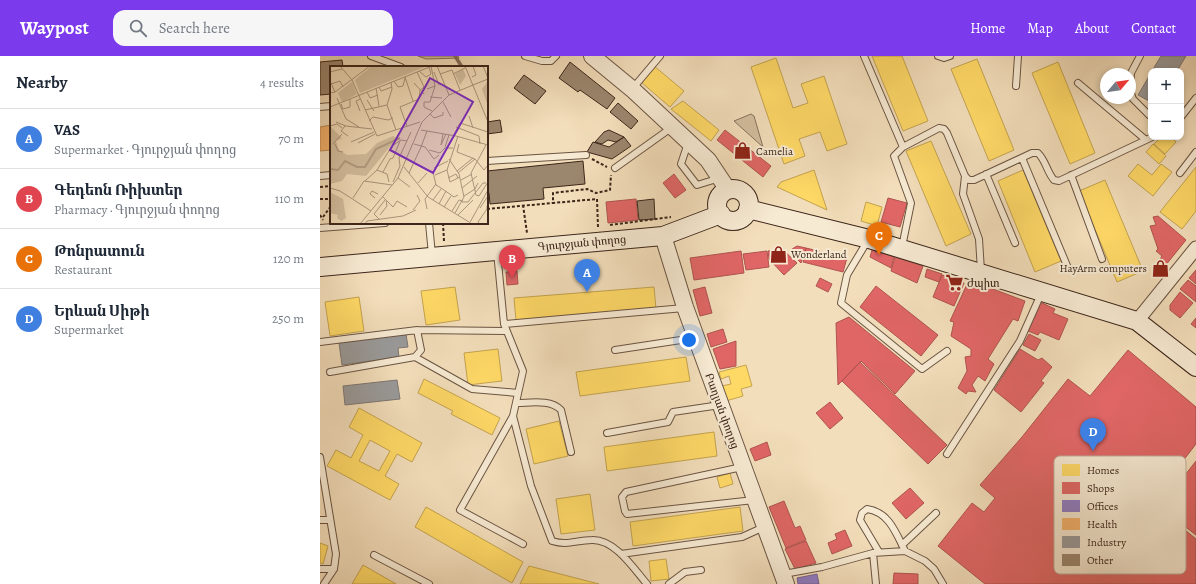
<!DOCTYPE html>
<meta charset="utf-8">
<style>
body{margin:0;font-family:Alegreya,"Noto Serif Armenian",serif;background:#f6f6f7;color:#1f2937}
.controls{position:absolute;right:12px;top:12px;display:grid;overflow:hidden;border-radius:8px;box-shadow:0 2px 6px #0003}
.controls button{width:36px;height:36px;display:grid;place-items:center;padding:0;border:0;border-bottom:1px solid #e0e1e3;background:#fff;color:#1f2937;font:20px sans-serif}
.compass{position:absolute;left:780px;top:12px;width:36px;height:36px;border-radius:50%;background:#fff;box-shadow:0 2px 6px #0003;rotate:61deg}
.you{position:absolute;left:369px;top:284px;width:14px;height:14px;margin:-10px;border:3px solid #fff;border-radius:50%;background:#1a73e8;box-shadow:0 0 0 6px #1a73e833}
.badge{display:grid;place-items:center;width:26px;height:26px;border-radius:50%;background:#7c3aed;color:#fff;font-size:13px;font-weight:700}
.pin{position:absolute;translate:-50% -33px;filter:drop-shadow(0 1px 2px #0008)}
.pin::after{content:'';position:absolute;top:21px;width:14px;height:12px;background:inherit;clip-path:polygon(0 0,100% 0,50% 100%)}
.list{margin:0;padding:0;list-style:none}
h2{display:flex;justify-content:space-between;align-items:center;height:52px;margin:0;padding:0 16px;font-size:17px}
h2 small{font-size:13px;font-weight:400;color:#747a83}
.list li{display:grid;grid-template-columns:26px 1fr auto;gap:12px;align-items:center;box-sizing:border-box;height:60px;padding:0 16px;border-top:1px solid #e0e1e3}
.list b{display:block;font-size:15px;white-space:nowrap}
.list p{margin:0;font-size:13px;white-space:nowrap;color:#747a83}
.list em{font-size:13px;font-style:normal;color:#747a83}
.icon{flex:none;width:22px;height:22px;fill:none;stroke:currentColor;stroke-width:2;stroke-linecap:round;stroke-linejoin:round}
.map{position:relative;flex:none;width:876px;height:528px;overflow:hidden}
header{display:flex;align-items:center;gap:24px;box-sizing:border-box;height:56px;padding:0 20px;background:#7c3aed;color:#fff}
header strong{font-size:19px}
nav{display:flex;gap:22px;margin-inline-start:auto;font-size:14px}
.search{width:280px;height:36px;background:#f6f6f7;display:flex;align-items:center;gap:10px;box-sizing:border-box;padding:0 14px;border-radius:12px;color:#747a83;font-size:15px}
main{display:flex}
aside{flex:1;background:#fff}
.map>svg:first-child{display:block}
.green{fill:#d4bfa0;stroke:#88725d}
.homes{fill:#ffd966;stroke:#c4a34f;fill-rule:evenodd}
.shops{fill:#e06666;stroke:#af534f}
.offices{fill:#8e7cc3;stroke:#756290}
.health{fill:#f6b26b;stroke:#be8853}
.industry{fill:#999;stroke:#7d7673}
.lines{fill:none;stroke-linecap:round;stroke-linejoin:round}
.stream{stroke:#856f5a;stroke-width:3.5}
.building{fill:#9b866e;stroke:#3c261a}
.service-casing{stroke:#6a5442;stroke-width:8}
.minor-casing{stroke:#6a5442;stroke-width:15}
.tertiary-casing{stroke:#6a5442;stroke-width:18}
.secondary-casing{stroke:#3c261a;stroke-width:20}
.path{stroke:#3c261a;stroke-width:2;stroke-dasharray:3 2;stroke-linecap:butt}
.service{stroke:#f7ead3;stroke-width:6}
.minor{stroke:#f7ead3;stroke-width:13}
.tertiary{stroke:#f7ead3;stroke-width:16}
.secondary{stroke:#f7ead3;stroke-width:18}
.labels{text-anchor:middle;dominant-baseline:central;stroke-width:4;stroke-linejoin:round;paint-order:stroke}
.poi-label{font-size:11px;fill:#3c261a;stroke:#f7ead3;text-anchor:start}
.street-label{font-size:11px;fill:#3c261a;stroke:#f7ead3}
.inset-river{fill:none;stroke:#b59f84;stroke-width:2}
.inset-road{fill:none;stroke:#aa947b;stroke-width:1}
.view{fill:#7b2cbf;fill-opacity:0.15;stroke:#7b2cbf;stroke-width:2}
.inset-edge{fill:none;stroke:#3c261a;stroke-width:2}
.key{fill:#f7ead3;stroke:#bfaf9c;stroke-width:1}
.key-label{font-size:11px;fill:#3c261a}
</style>
<header>
<strong>Waypost</strong>
<div class="search"><svg class="icon" aria-label="search" viewBox="0 0 24 24"><circle cx="10" cy="10" r="6"/><path d="M15 15l6 6"/></svg>Search here</div>
<nav><a>Home</a><a>Map</a><a>About</a><a>Contact</a></nav>
</header>
<main>
<aside>
<h2>Nearby<small>4 results</small></h2>
<ul class="list">
<li><span class="badge" style="background:#3f7fe0">A</span><div><b>VAS</b><p>Supermarket · Գյուրջյան փողոց</p></div><em>70 m</em></li>
<li><span class="badge" style="background:#e0444e">B</span><div><b>Գեդեոն Ռիխտեր</b><p>Pharmacy · Գյուրջյան փողոց</p></div><em>110 m</em></li>
<li><span class="badge" style="background:#e8710a">C</span><div><b>Թոնրատուն</b><p>Restaurant</p></div><em>120 m</em></li>
<li><span class="badge" style="background:#3f7fe0">D</span><div><b>Երևան Սիթի</b><p>Supermarket</p></div><em>250 m</em></li>
</ul>
</aside>
<div class="map">
<svg width="876" height="528" viewBox="0 0 876 528">
<rect width="100%" height="100%" fill="#f3debb"/>
<filter id="stains"><feTurbulence type="fractalNoise" baseFrequency=".005" numOctaves="4"/><feColorMatrix values="0 0 0 0 .2 0 0 0 0 .09 0 0 0 0 .02 0 0 0 .5 -.17"/></filter>
<radialGradient id="worn" r=".72"><stop offset=".6" stop-color="#630" stop-opacity="0"/><stop offset="1" stop-color="#630" stop-opacity=".3"/></radialGradient>
<path class="green" d="M98 0H138L139 2 106 3Z
M431 58 434 60 443 91 414 65Z"/>
<path class="homes" d="M552 0H582L608 65 583 75Z
M456 2 473 52 488 47 481 28 504 20 527 88 507 95 500 76 479 83 485 100 464 108 431 11Z
M657 3 694 94 669 105 631 13Z
M738 6 775 97 750 108 712 17Z
M334 10 364 35 350 51 321 26Z
M363 45 399 74 391 85 351 53Z
M841 81H851L856 86 845 98 834 88Z
M611 85 651 178 626 190 586 95Z
M833 88 846 100 839 108 826 96Z
M818 108 832 119 841 108 852 116 833 140 808 120Z
M876 111V155L862 173 840 156Z
M494 114 507 154 457 131 461 126Z
M703 114 741 205 715 216 678 125Z
M785 124 823 215 797 226 759 135Z
M546 146 562 151 557 170 541 165Z
M135 231 140 264 106 269 101 235Z
M334 231 336 253 196 264 194 242Z
M39 241 44 275 10 280 5 246Z
M178 293 182 325 148 329 144 297Z
M366 301 370 325 260 340 256 316Z
M426 309 432 330 421 333 423 340 406 345 402 330 411 328 409 320 401 323 399 316Z
M104 323 180 362 172 379 131 358 133 355 98 337Z
M39 352 102 387 92 406 77 398 65 420 79 428 70 444 7 410 16 394 31 402 43 379 29 371ZM50 384 70 395 59 415 39 405Z
M239 365 248 400 214 408 206 373Z
M394 376 397 400 287 415 284 391Z
M410 417 413 428 400 432 397 421Z
M270 438 275 474 241 478 236 443Z
M106 451 203 506 192 527 95 471Z
M420 451 423 475 313 490 310 466Z
M0 487 8 490 3 508 0 507Z
M346 503 349 523 331 525 329 505Z
M43 509 76 528H32Z
M209 510 279 528H200Z"/>
<path class="shops" d="M405 74 451 110 443 121 397 84Z
M354 118 366 134 355 142 343 127Z
M568 142 587 147 580 171 561 166Z
M316 143 318 164 288 167 286 146Z
M838 160 866 184 841 215 836 210 842 200 836 195 838 193 830 170 836 169 833 161Z
M477 190 486 192 481 207 469 195Z
M486 192 527 202 523 216 483 206Z
M462 193 477 207 464 219 449 203 448 195Z
M552 194 574 201 571 212 550 201Z
M421 195 424 217 374 224 370 202Z
M447 195 449 211 426 214 423 198Z
M575 201 603 210 597 227 571 215Z
M607 213 622 218 619 226 605 221Z
M876 214V228L869 222Z
M197 215 198 228 187 229 186 216Z
M622 219 644 227 634 250 613 241Z
M500 222 512 228 508 236 496 230Z
M649 224 705 245 698 265 693 263 668 303 674 308 665 325 658 320 652 329 656 336 648 335 646 338 638 332 647 315 645 301 651 300V293L631 280 634 266 630 265Z
M868 224 876 230V246L860 233Z
M556 230 618 279 601 300 540 251Z
M385 231 392 257 380 260 373 234Z
M860 236 873 247 860 262 850 254V249Z
M720 246 735 253 733 257 748 263 739 284 720 276 718 279 708 275Z
M529 261 595 315 575 338 541 305 518 329 516 267Z
M876 262V272L871 268Z
M403 273 407 286 391 291 387 278Z
M709 278 721 284 715 295 703 289Z
M416 285V310L400 313 393 293Z
M700 293 718 304 722 302 732 311 721 325 724 327 701 356 674 334Z
M808 294 876 351V388L831 446 876 483V528H665L618 490 652 447 664 456 675 442 660 429 702 381 748 323 770 340Z
M540 306 627 389 608 408 522 325Z
M510 346 523 362 510 373 496 357Z
M447 386 451 399 435 405 430 393Z
M876 405V479L840 451Z
M590 432 604 447 586 463 572 447Z
M464 445 475 472 480 470 486 484 466 492 449 451Z
M525 474 532 490 512 498 508 487 517 483 515 478Z
M486 485 496 507 475 513 465 493Z
M574 517 598 518V528H573Z"/>
<path class="offices" d="M497 518 499 528H478L477 522Z"/>
<path class="health" d="M11 69V94L0 95V71Z"/>
<path class="industry" d="M841 0H866L857 15H832Z
M831 17V46L818 39Z
M86 278 88 291 78 292 79 301 22 309 19 287Z
M77 324 80 343 25 349 23 330Z"/>
<g class="lines">
<path class="stream" d="M135 0 142 11"/>
</g>
<path class="building" d="M22 4 23 11H11V38L0 39V6Z
M250 6 295 42 287 53 260 34 258 36 239 22Z
M204 19 226 35 215 48 194 32Z
M298 47 318 65 311 73 290 56Z
M180 64 182 76 167 78V66Z
M289 74 304 81 296 86 288 84 282 88 275 86 284 76Z
M304 81 311 90 292 103 267 96 273 86 289 91Z
M263 105 265 128 223 132 224 143 170 148 169 137H167V115Z
M334 143 335 163 319 164 317 145Z"/>
<g class="lines">
<defs>
<path id="service" d="M51 0 81 11
M205 0 222 5H231L236 0
M544 0 583 91
M618 0 624 2 630 0
M758 27 826 84 832 81
M696 30 698 0
M810 31 811 17 820 0
M313 32 340 0
M810 35 813 43 830 60
M0 51 11 50
M861 61 876 42
M368 87 361 108 377 129 400 122
M702 102 748 212
M167 105 266 99
M295 112 351 72
M860 117 876 96
M666 118 695 187
M751 119 782 203
M0 120 11 119
M645 120 643 138 659 183 661 215
M109 167 112 199
M0 172 65 167
M548 184 527 219 521 247 602 313 627 295
M582 191 591 147 574 100 583 91 619 72 624 73 627 77 645 120 649 124H654L712 97H718C726 105 727 116 734 124L739 125 826 84
M177 196 184 268 203 315 193 360 140 454 203 488
M184 268 364 252
M0 286 97 274 186 275
M295 294 374 282
M95 301 152 333 198 337
M10 316 95 301 101 294 97 274
M196 347C211 347 230 343 241 354L251 396
M193 360 211 430 232 485C248 490 256 484 272 484 295 483 314 513 327 528
M287 377 348 366 353 356 400 349
M627 398 700 285 721 238
M0 401 16 498 14 513 4 528
M422 411 306 436 302 441 305 455 307 458 434 444
M0 464H10
M582 489 616 457
M559 496 540 464 542 457 547 453C569 456 576 477 585 495
M553 497 556 528
M301 498 422 481 444 471
M54 499 109 528
M0 513H14
M464 518 502 511 553 497 585 495 605 505 614 513 623 528
M349 528 365 516 381 514"/>
<path id="minor" d="M817 265 876 192"/>
<path id="tertiary" d="M272 0 312 33 388 104 408 134
M343 180 365 251 466 528"/>
<path id="secondary" d="M397 149a16 16 0 1 1 32 0a16 16 0 1 1-32 0Z
M428 153 549 183 817 265 876 311
M0 211 343 180 401 158"/>
</defs>
<use href="#service" class="service-casing"/>
<use href="#minor" class="minor-casing"/>
<use href="#tertiary" class="tertiary-casing"/>
<use href="#secondary" class="secondary-casing"/>
<path class="path" d="M272 103 287 111
M0 131 11 130
M0 143H11
M203 149 207 177
M167 153 233 147
M0 159 3 164
M3 161 11 150
M123 167 124 185
M290 169 351 161
M278 171 277 143 233 147V137L267 133 276 137 290 134 291 119"/>
<use href="#service" class="service"/>
<use href="#minor" class="minor"/>
<use href="#tertiary" class="tertiary"/>
<use href="#secondary" class="secondary"/>
</g>
<defs>
<symbol id="shop-bare" viewBox="-9 -9 18 18"><path d="M-5-2.5h2.3a2.7 3.5 0 0 1 5.4 0H5L5.5 6h-11ZM-1.5-2.5h3a1.5 2.3 0 0 0-3 0Z" fill="#8f2418" stroke="#f7ead3" stroke-width="2.5" paint-order="stroke"/></symbol>
<symbol id="supermarket-bare" viewBox="-9 -9 18 18"><path d="M-6-5.5h2.5l.6 2H6L4.5 2H-2.5L-4.4-4H-6ZM-1.5 3.2a1.3 1.3 0 1 0 .1 0ZM3 3.2a1.3 1.3 0 1 0 .1 0Z" fill="#8f2418" stroke="#f7ead3" stroke-width="2.5" paint-order="stroke"/></symbol>
</defs>
<g fill-rule="evenodd">
<use href="#shop-bare" x="410" y="82" width="25" height="25"/>
<use href="#shop-bare" x="446" y="186" width="25" height="25"/>
<use href="#shop-bare" x="828" y="200" width="25" height="25"/>
<use href="#supermarket-bare" x="622" y="214" width="25" height="25"/>
</g>
<g class="labels">
<g class="poi-label">
<text x="436" y="95">Camelia</text>
<text x="471" y="198">Wonderland</text>
<text x="827" y="212" text-anchor="end">HayArm computers</text>
<text x="647" y="227">Ժպիտ</text>
</g>
<g class="street-label">
<text transform="translate(262 187) rotate(-5)">Գյուրջյան փողոց</text>
<text transform="translate(402 355) rotate(70)">Բաղյան փողոց</text>
</g>
</g>
<g transform="translate(10 10)">
<rect width="158" height="158" fill="#f3debb"/>
<path d="M42 0H97L30 27 25 14ZM133 3 136 10 130 19 125 8ZM158 15V40L152 23ZM22 16 27 28 12 36 8 27ZM0 60 12 72 6 75 9 84 17 89 36 88 47 77 63 70 67 72 36 110 17 108 12 115 0 118ZM0 126 13 133 16 152 11 155 7 152 8 149 0 147Z" fill="#d4bfa0"/>
<path class="inset-river" d="M0 103 8 104 15 95 27 101H35L46 83 70 72"/>
<path class="inset-road" d="M10 0 22 14 47 70 90 56M107 0 119 29M135 0 158 56M153 0 158 12M89 5 96 11 101 8 99 1M0 6 12 3M104 6 109 19M110 8 122 4 130 24M123 8 135 2M75 11 83 35M142 11 146 9 143 0M0 15 5 26M64 15 68 21 73 20 75 12M84 17 94 28M1 18 10 15 13 21M143 19 158 13M49 21 51 25 62 21M46 22 49 40M97 23 105 20 101 0M37 26 40 32 48 29M0 27 5 26 40 0M100 31 112 32M7 32 16 53 29 61M37 34 44 45M113 36 121 51M11 38 13 43 20 41V33M57 39 62 23 61 16M0 41 102 0M35 44 57 39 66 64M30 45 26 35 30 33M102 45 94 41V36H100L105 20M100 48 104 52 113 49V46M139 50 143 62M39 55 43 51 58 54 63 52M6 56 16 60 42 63M0 60 7 58 12 62M15 60 11 65 18 70M77 60 70 41 89 33 90 24 94 21 87 6M126 61 149 70 150 78M91 64 126 70 158 79M113 68 111 79 116 68M124 69 130 57 158 66M128 70 117 104 120 116 130 111M21 76 44 66M28 77 45 68M3 78 12 68M5 78 8 85 13 86M84 78 95 81 104 93 109 89M129 78 127 86 145 93M91 81 97 65M115 81 119 69M99 84 110 87 115 82H123M119 93 129 108 134 131 125 147M83 97 103 106 106 119 111 122 124 131 128 129M74 101 98 131 139 156M104 102 118 95M47 104 62 80 71 74 77 75M127 105 143 92M53 106 60 93 63 92 70 75M79 107 91 81M128 107 145 93 154 104 158 99M105 109 117 104M68 112 80 121M118 112 126 108 128 112M131 114 142 108M35 115 47 104 57 108 59 116M63 116 70 100 69 92 81 66M88 117 97 107M0 122 10 125 41 145M132 122 147 110M146 129 141 107 156 79M146 129 149 130 158 116M134 130 145 123 148 117M53 131 63 141 67 135 77 141M23 132 34 115 62 119M45 132 40 128 42 125 48 128M103 134 111 123M132 136H138L153 117H156M109 138 116 125M114 141 121 130M150 142 158 130M97 143 95 133 106 118M83 144 90 135 87 129M122 145 129 134 133 135M50 149 57 140 56 135M128 149 143 134M49 153 44 148 55 134M30 158 68 112 92 56 119 29 143 19M35 158 37 155 73 150 86 144M139 158 158 124M150 158 148 156 157 143V140"/>
<path class="view" d="M100 12 143 36 103 107 60 84Z"/>
<rect width="158" height="158" class="inset-edge"/>
</g>
<rect x="734" y="400" width="132" height="118" rx="6" class="key"/>
<rect x="742" y="408" width="18" height="12" fill="#ffd966"/>
<rect x="742" y="426" width="18" height="12" fill="#e06666"/>
<rect x="742" y="444" width="18" height="12" fill="#8e7cc3"/>
<rect x="742" y="462" width="18" height="12" fill="#f6b26b"/>
<rect x="742" y="480" width="18" height="12" fill="#999"/>
<rect x="742" y="498" width="18" height="12" fill="#9b866e"/>
<g class="key-label">
<text x="767" y="418">Homes</text>
<text x="767" y="436">Shops</text>
<text x="767" y="454">Offices</text>
<text x="767" y="472">Health</text>
<text x="767" y="490">Industry</text>
<text x="767" y="508">Other</text>
</g>
<rect width="100%" height="100%" filter="url(#stains)"/>
<rect width="100%" height="100%" fill="url(#worn)"/>
</svg>
<div class="controls">
<button>+</button>
<button>−</button>
</div>
<svg class="compass" viewBox="-18 -18 36 36"><path d="M0-13l5 13h-10z" fill="#e53935"/><path d="M0 13l5-13h-10z" fill="#747a83"/></svg>
<div class="you"></div>
<div class="pin badge" style="left:267px;top:236px;background:#3f7fe0">A</div>
<div class="pin badge" style="left:192px;top:222px;background:#e0444e">B</div>
<div class="pin badge" style="left:559px;top:199px;background:#e8710a">C</div>
<div class="pin badge" style="left:773px;top:395px;background:#3f7fe0">D</div>
</div>
</main>
